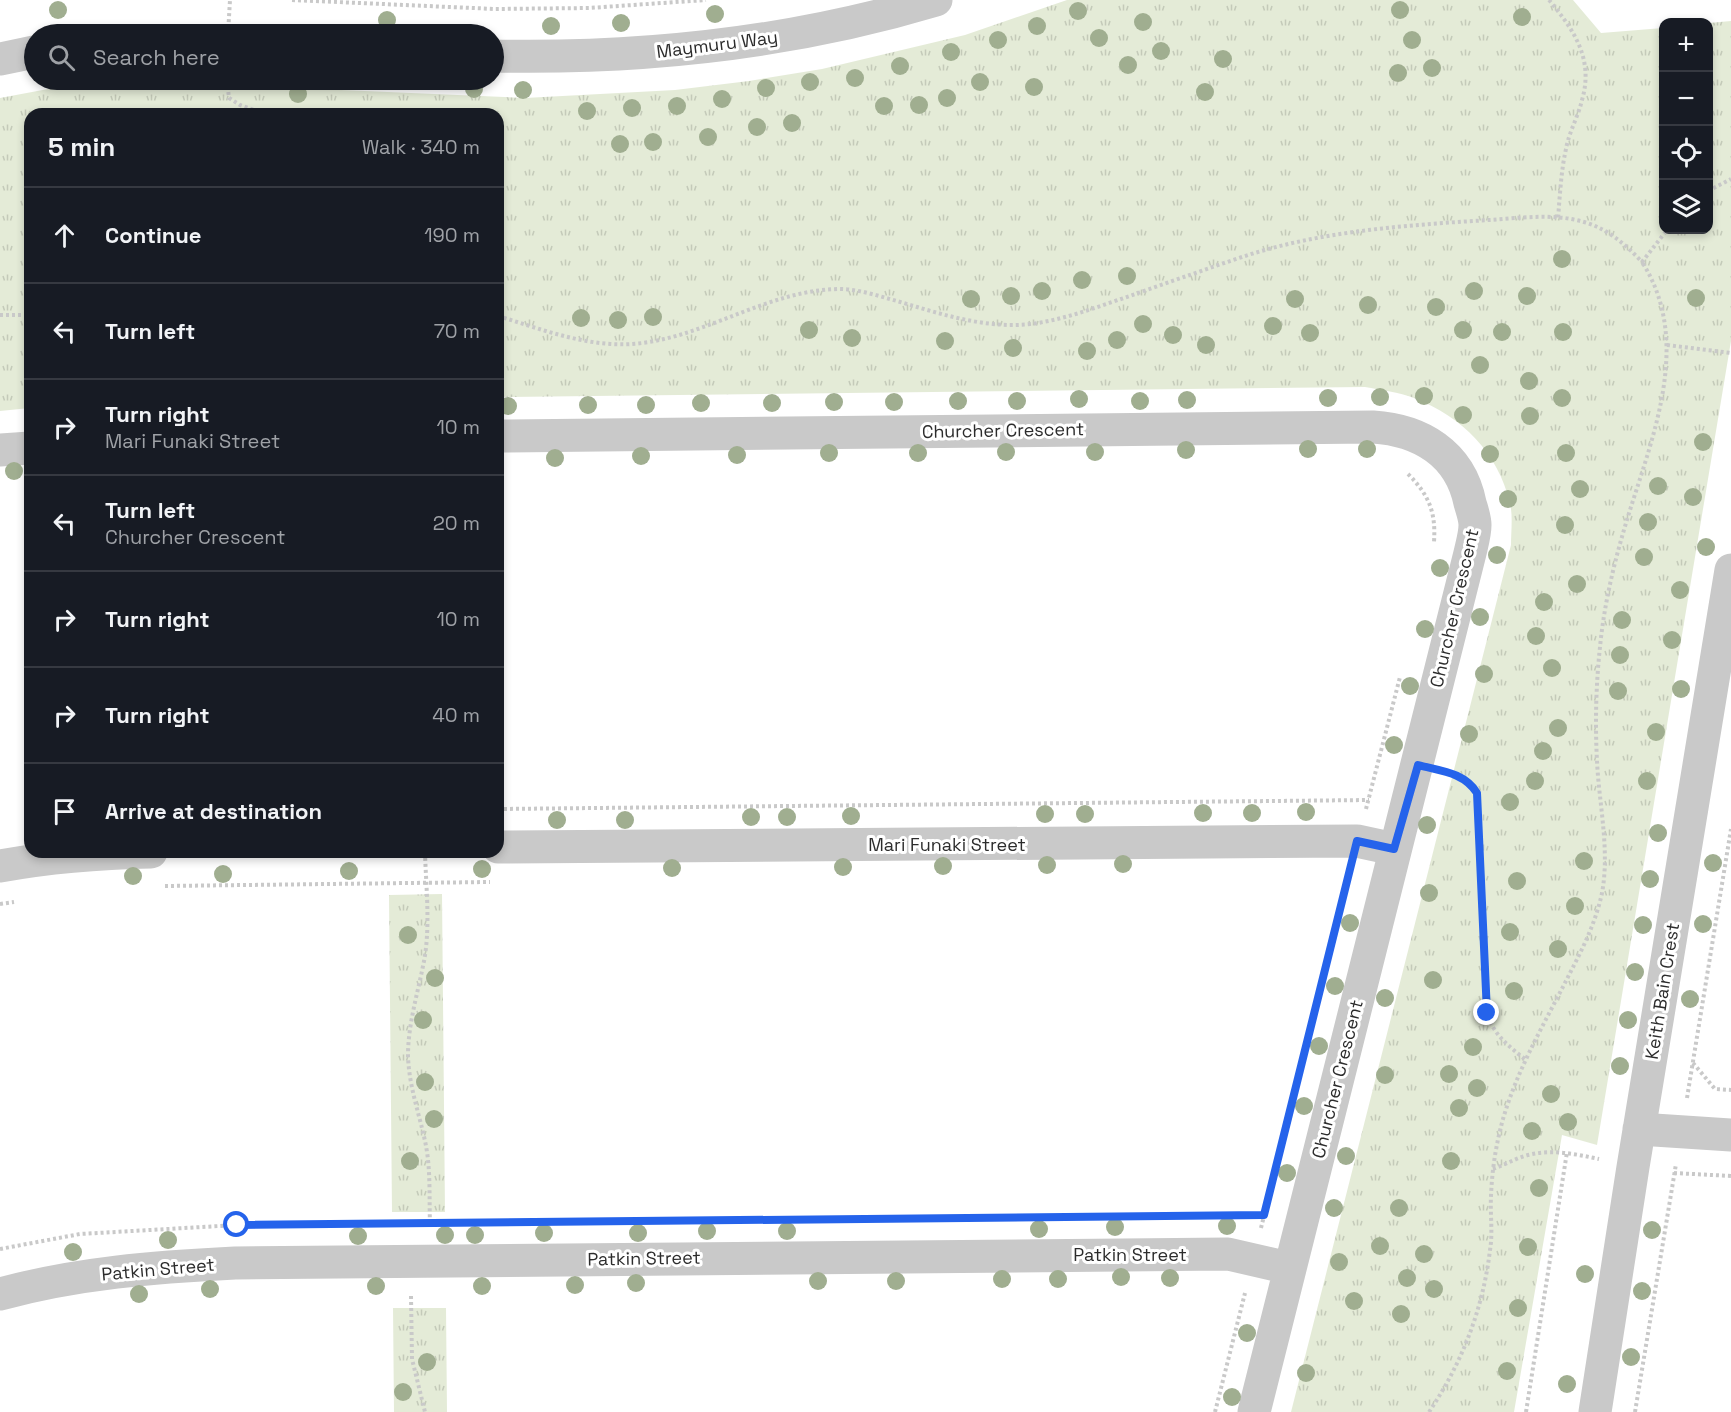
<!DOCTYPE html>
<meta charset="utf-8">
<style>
body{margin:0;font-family:"Space Grotesk",sans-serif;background:#20242c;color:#f1f3f6}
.controls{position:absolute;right:18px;top:18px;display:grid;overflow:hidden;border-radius:12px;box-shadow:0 3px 9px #0003}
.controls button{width:54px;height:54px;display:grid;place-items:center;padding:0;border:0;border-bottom:2px solid #363941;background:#171b24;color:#f1f3f6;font:30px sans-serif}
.stop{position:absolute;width:18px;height:18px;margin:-14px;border:4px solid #2563eb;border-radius:50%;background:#fff}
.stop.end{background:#2563eb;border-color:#fff;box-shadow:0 2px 6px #0008}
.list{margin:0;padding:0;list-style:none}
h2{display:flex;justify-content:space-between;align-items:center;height:78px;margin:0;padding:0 24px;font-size:26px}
h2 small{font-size:20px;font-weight:400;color:#9ea1a6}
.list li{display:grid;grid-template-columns:39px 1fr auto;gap:18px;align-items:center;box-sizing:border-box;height:96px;padding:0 24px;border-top:2px solid #363941}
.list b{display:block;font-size:22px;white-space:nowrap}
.list p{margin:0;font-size:20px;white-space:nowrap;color:#9ea1a6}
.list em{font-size:20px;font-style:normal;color:#9ea1a6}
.icon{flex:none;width:33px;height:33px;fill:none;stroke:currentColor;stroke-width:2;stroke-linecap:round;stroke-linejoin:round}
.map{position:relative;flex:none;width:1731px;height:1412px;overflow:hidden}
.search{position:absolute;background:#171b24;box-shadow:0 3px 9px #0003;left:24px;top:24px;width:480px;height:66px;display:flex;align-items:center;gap:15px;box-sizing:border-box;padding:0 21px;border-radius:33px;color:#9ea1a6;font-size:22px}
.panel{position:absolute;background:#171b24;box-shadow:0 3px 9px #0003;left:24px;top:108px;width:480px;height:750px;border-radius:18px}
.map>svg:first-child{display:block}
.park{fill:url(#park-tufts)}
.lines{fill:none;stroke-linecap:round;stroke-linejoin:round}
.path{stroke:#c9c9c9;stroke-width:4;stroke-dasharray:3 3;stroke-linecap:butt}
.minor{stroke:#c9c9c9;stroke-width:33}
.tree{fill:#a0ae90}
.route{stroke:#2563eb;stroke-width:8}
.labels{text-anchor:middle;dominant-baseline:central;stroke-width:6;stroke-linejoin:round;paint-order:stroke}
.street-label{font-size:18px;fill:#2c2c2c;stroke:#fff}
</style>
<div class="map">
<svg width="1731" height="1412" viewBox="0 0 1731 1412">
<defs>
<pattern id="park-tufts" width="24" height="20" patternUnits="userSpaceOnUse" patternTransform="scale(1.5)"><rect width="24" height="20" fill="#e4ebd7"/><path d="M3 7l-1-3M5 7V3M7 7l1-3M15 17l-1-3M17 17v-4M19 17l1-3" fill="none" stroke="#c4cab9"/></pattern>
</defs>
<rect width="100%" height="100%" fill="#fff"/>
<path class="park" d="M1067 0H1573L1601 33 1663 28 1664 230H1708L1709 23 1731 21V341L1597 1145 1562 1135 1514 1412H1291L1511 545C1511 532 1513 516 1510 503 1498 453 1463 417 1414 398 1399 392 1381 390 1365 387L498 397V114H30V408L0 411V98L48 89 135 81 525 98 675 90 749 81 822 69 965 35Z
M442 894 445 1212H392L389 895Z
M393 1308H446L447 1412H394Z"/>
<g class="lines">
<path class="path" d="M292 0 495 9 589 8 706 0
M1549 0C1574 30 1594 59 1582 100 1578 117 1569 132 1566 149 1561 171 1560 195 1558 218
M228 34 230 0
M227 80 229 98 240 105 265 114
M1708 191 1731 179
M0 315H30
M498 316C541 329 586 347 632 344 704 339 766 290 839 289 859 289 878 296 897 301 941 314 985 329 1031 324 1061 320 1089 310 1118 300 1159 286 1200 271 1242 257 1320 231 1407 225 1489 220 1520 218 1554 213 1584 222 1608 229 1625 244 1642 262L1667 230
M1667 345 1731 353
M1408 474C1429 495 1436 512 1434 542
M1450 774C1463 777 1470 781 1477 793L1487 1013C1493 1035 1510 1047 1527 1061
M498 809 1369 800
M1366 809 1400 677
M425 852C426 889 431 930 423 966 417 996 408 1025 408 1056 409 1086 419 1113 425 1141 431 1168 429 1197 430 1224
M165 886 490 882
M0 904 14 902
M1693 1063 1715 1089 1731 1090
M1687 1098 1731 829
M1493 1169C1505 1165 1516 1158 1528 1155 1553 1149 1575 1154 1599 1159
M1674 1173 1731 1176
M1261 1228 1349 874
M0 1249 80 1234 237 1225 1265 1215
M411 1296 412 1359 425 1412
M1215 1412 1245 1293
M1429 1412C1462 1363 1483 1309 1490 1250 1493 1233 1490 1214 1491 1196 1492 1170 1496 1144 1503 1119 1518 1067 1547 1019 1571 971 1584 946 1596 921 1602 893 1610 850 1599 804 1597 761 1595 723 1596 684 1600 647 1604 605 1614 563 1626 523 1651 440 1694 343 1642 262
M1526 1412 1567 1152
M1635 1412 1676 1164"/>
<path class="minor" d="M494 56C643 59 793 43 936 0
M0 59 34 52
M498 436 1373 427C1420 430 1460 453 1470 503 1472 510 1475 518 1475 525 1475 534 1472 544 1470 553L1254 1412
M0 450 30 448
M498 847 1357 841 1394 849
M0 866C50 857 99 853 151 852
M1639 1129 1731 1135
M0 1294C78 1273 154 1267 235 1263L1228 1254 1289 1268
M1595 1412 1633 1167 1731 570"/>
</g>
<g class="tree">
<circle cx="58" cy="10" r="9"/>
<circle cx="1400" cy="10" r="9"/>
<circle cx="1078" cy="11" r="9"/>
<circle cx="715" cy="14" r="9"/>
<circle cx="1522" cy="17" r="9"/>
<circle cx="387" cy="20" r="9"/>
<circle cx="1143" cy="22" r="9"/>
<circle cx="621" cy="23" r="9"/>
<circle cx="551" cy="26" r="9"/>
<circle cx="1037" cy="26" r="9"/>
<circle cx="1099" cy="38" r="9"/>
<circle cx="998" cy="40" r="9"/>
<circle cx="1412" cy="40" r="9"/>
<circle cx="1161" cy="51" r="9"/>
<circle cx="951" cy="52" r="9"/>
<circle cx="1223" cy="59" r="9"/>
<circle cx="1128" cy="65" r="9"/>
<circle cx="900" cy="66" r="9"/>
<circle cx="1432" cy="68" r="9"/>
<circle cx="1398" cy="73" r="9"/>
<circle cx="855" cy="78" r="9"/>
<circle cx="810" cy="82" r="9"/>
<circle cx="980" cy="82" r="9"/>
<circle cx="1034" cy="87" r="9"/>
<circle cx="766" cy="88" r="9"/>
<circle cx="474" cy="89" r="9"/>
<circle cx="523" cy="90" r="9"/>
<circle cx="1205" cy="92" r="9"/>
<circle cx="298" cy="94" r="9"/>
<circle cx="947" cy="98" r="9"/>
<circle cx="722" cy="99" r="9"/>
<circle cx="919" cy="105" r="9"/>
<circle cx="677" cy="106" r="9"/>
<circle cx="884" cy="106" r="9"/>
<circle cx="632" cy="108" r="9"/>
<circle cx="587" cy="111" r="9"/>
<circle cx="792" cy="123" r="9"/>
<circle cx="757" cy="127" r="9"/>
<circle cx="708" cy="137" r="9"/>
<circle cx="653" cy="142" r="9"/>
<circle cx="620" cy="144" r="9"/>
<circle cx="1562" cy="259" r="9"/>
<circle cx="1127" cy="276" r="9"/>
<circle cx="1082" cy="280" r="9"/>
<circle cx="1042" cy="291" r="9"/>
<circle cx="1474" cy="291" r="9"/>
<circle cx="1011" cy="296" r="9"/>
<circle cx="1527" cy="296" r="9"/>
<circle cx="1696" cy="298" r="9"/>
<circle cx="971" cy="299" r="9"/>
<circle cx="1295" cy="299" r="9"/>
<circle cx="1368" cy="305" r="9"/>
<circle cx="1436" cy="307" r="9"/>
<circle cx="653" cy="317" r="9"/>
<circle cx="581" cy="318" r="9"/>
<circle cx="618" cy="320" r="9"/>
<circle cx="1143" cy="324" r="9"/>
<circle cx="1273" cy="326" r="9"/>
<circle cx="809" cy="330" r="9"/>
<circle cx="1463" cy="330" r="9"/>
<circle cx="1502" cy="332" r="9"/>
<circle cx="1563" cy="332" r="9"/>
<circle cx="1310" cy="333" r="9"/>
<circle cx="1173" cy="335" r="9"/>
<circle cx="852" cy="338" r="9"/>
<circle cx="1117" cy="340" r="9"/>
<circle cx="945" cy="341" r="9"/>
<circle cx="1206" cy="345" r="9"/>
<circle cx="1013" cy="348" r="9"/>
<circle cx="1087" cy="351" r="9"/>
<circle cx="1480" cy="365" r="9"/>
<circle cx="1529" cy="381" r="9"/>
<circle cx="1424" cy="396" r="9"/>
<circle cx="1380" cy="397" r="9"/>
<circle cx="1328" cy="398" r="9"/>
<circle cx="1562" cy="398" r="9"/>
<circle cx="1079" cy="399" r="9"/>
<circle cx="1187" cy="400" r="9"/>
<circle cx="958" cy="401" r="9"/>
<circle cx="1017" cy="401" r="9"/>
<circle cx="1140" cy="401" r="9"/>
<circle cx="834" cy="402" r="9"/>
<circle cx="894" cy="402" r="9"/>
<circle cx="701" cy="403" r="9"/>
<circle cx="772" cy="403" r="9"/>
<circle cx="588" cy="405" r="9"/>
<circle cx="646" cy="405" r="9"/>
<circle cx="508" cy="406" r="9"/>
<circle cx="1463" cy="415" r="9"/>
<circle cx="1530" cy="416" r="9"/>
<circle cx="1703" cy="442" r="9"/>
<circle cx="1308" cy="449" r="9"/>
<circle cx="1367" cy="449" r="9"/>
<circle cx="1186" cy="450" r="9"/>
<circle cx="1006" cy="452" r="9"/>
<circle cx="1095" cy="452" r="9"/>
<circle cx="829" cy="453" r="9"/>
<circle cx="918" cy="453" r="9"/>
<circle cx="1566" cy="453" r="9"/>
<circle cx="1490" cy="454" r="9"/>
<circle cx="737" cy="455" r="9"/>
<circle cx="641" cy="456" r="9"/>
<circle cx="555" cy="458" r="9"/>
<circle cx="14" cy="471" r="9"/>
<circle cx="1658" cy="486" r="9"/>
<circle cx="1580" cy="489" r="9"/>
<circle cx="1693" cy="497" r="9"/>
<circle cx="1508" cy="499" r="9"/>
<circle cx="1648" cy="522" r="9"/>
<circle cx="1565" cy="525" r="9"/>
<circle cx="1706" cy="547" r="9"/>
<circle cx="1497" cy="555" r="9"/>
<circle cx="1644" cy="557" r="9"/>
<circle cx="1440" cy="568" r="9"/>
<circle cx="1577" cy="584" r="9"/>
<circle cx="1680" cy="590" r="9"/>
<circle cx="1544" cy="602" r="9"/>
<circle cx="1480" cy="617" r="9"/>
<circle cx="1622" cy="620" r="9"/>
<circle cx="1425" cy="629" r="9"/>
<circle cx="1536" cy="636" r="9"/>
<circle cx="1672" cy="640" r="9"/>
<circle cx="1620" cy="655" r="9"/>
<circle cx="1552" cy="668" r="9"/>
<circle cx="1484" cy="674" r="9"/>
<circle cx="1410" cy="686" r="9"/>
<circle cx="1681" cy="689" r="9"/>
<circle cx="1618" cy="691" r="9"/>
<circle cx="1558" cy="728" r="9"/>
<circle cx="1656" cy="732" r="9"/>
<circle cx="1469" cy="734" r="9"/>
<circle cx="1394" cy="745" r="9"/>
<circle cx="1543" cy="751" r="9"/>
<circle cx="1535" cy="781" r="9"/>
<circle cx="1647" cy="781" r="9"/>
<circle cx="1510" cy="802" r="9"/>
<circle cx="1306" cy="812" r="9"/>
<circle cx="1203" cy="813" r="9"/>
<circle cx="1252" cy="813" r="9"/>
<circle cx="1045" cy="814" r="9"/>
<circle cx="1085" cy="814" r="9"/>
<circle cx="851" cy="816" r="9"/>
<circle cx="751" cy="817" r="9"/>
<circle cx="787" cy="817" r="9"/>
<circle cx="557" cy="820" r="9"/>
<circle cx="625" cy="820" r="9"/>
<circle cx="1427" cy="825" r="9"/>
<circle cx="1658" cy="833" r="9"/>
<circle cx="1584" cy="861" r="9"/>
<circle cx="1713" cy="863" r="9"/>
<circle cx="1123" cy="864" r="9"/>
<circle cx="1047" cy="865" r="9"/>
<circle cx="943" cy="866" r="9"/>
<circle cx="843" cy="867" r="9"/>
<circle cx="672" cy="868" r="9"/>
<circle cx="482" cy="869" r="9"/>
<circle cx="349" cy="871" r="9"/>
<circle cx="223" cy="874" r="9"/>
<circle cx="133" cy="876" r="9"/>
<circle cx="1650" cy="879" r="9"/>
<circle cx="1517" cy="881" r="9"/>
<circle cx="1429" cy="893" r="9"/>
<circle cx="1575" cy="906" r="9"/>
<circle cx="1350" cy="923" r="9"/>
<circle cx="1703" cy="924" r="9"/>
<circle cx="1643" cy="925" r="9"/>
<circle cx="1510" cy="932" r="9"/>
<circle cx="408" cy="935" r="9"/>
<circle cx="1558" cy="949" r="9"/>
<circle cx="1635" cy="972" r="9"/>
<circle cx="435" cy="978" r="9"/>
<circle cx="1433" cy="980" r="9"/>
<circle cx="1335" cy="986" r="9"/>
<circle cx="1514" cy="991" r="9"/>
<circle cx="1385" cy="998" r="9"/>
<circle cx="1690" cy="999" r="9"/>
<circle cx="423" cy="1020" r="9"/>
<circle cx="1628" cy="1020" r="9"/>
<circle cx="1319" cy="1046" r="9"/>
<circle cx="1473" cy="1047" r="9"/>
<circle cx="1620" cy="1066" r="9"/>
<circle cx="1449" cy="1074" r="9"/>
<circle cx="1385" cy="1075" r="9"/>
<circle cx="425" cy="1082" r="9"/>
<circle cx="1477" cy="1088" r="9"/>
<circle cx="1551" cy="1094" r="9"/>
<circle cx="1304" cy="1106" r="9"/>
<circle cx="1459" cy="1108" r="9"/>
<circle cx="434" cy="1119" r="9"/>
<circle cx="1568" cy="1122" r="9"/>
<circle cx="1532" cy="1131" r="9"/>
<circle cx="1346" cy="1156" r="9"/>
<circle cx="410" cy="1161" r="9"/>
<circle cx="1451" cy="1161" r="9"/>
<circle cx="1287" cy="1173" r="9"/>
<circle cx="1539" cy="1188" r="9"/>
<circle cx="1334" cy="1208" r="9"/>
<circle cx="1399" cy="1208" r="9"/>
<circle cx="1227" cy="1226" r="9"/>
<circle cx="1115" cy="1227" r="9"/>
<circle cx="1039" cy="1229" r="9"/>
<circle cx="1652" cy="1230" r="9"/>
<circle cx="707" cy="1231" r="9"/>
<circle cx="787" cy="1231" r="9"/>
<circle cx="544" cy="1233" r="9"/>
<circle cx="638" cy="1233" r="9"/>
<circle cx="445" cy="1235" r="9"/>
<circle cx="475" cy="1235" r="9"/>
<circle cx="358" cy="1236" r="9"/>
<circle cx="168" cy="1240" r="9"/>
<circle cx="1380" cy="1246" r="9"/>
<circle cx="1528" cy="1247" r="9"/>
<circle cx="73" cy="1252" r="9"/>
<circle cx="1424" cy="1254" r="9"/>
<circle cx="1339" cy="1262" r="9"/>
<circle cx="1585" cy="1274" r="9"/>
<circle cx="1121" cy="1277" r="9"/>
<circle cx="1170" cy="1278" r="9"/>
<circle cx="1407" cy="1278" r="9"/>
<circle cx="1002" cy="1279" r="9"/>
<circle cx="1058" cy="1279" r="9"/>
<circle cx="818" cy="1281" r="9"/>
<circle cx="896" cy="1281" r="9"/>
<circle cx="636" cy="1283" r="9"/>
<circle cx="575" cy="1285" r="9"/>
<circle cx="376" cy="1286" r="9"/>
<circle cx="482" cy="1286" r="9"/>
<circle cx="210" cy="1289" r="9"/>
<circle cx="1434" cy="1289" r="9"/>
<circle cx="1642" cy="1291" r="9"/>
<circle cx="139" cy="1294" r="9"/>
<circle cx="1354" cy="1301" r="9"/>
<circle cx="1518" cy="1308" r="9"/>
<circle cx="1401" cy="1314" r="9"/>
<circle cx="1247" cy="1333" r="9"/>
<circle cx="1631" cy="1357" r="9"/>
<circle cx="427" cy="1362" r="9"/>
<circle cx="1507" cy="1371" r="9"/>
<circle cx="1306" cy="1373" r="9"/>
<circle cx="1567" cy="1384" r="9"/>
<circle cx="403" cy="1392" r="9"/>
<circle cx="1232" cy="1397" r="9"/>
</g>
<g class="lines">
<path class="route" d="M237 1225 1264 1215 1357 841 1394 849 1418 765C1440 771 1464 772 1477 793L1487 1013"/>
</g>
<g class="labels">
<g class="street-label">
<text transform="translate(717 44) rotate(-7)">Maymuru Way</text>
<text transform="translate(1003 430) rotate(-1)">Churcher Crescent</text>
<text transform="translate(1454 608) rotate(-77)">Churcher Crescent</text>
<text x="947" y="844">Mari Funaki Street</text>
<text transform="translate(1662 991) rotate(-81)">Keith Bain Crest</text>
<text transform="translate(1337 1079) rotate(-76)">Churcher Crescent</text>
<text x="1130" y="1254">Patkin Street</text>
<text transform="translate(644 1258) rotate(-1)">Patkin Street</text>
<text transform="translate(158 1269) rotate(-5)">Patkin Street</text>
</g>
</g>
</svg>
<div class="controls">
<button>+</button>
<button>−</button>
<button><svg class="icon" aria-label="locate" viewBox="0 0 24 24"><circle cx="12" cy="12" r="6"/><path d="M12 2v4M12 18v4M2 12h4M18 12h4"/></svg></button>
<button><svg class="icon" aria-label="layers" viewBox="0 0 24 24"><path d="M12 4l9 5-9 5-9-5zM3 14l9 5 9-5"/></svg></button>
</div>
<div class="stop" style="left:237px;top:1225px"></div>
<div class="stop end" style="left:1487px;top:1013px"></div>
<div class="search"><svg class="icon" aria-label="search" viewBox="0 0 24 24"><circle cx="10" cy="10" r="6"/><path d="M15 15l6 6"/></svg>Search here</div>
<section class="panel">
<h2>5 min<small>Walk · 340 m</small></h2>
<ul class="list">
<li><svg class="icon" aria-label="ahead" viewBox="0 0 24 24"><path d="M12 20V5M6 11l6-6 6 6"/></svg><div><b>Continue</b></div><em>190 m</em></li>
<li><svg class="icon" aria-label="left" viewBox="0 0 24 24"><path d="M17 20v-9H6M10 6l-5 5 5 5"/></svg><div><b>Turn left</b></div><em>70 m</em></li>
<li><svg class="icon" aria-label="right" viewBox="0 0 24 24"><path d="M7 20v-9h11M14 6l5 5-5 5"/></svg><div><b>Turn right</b><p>Mari Funaki Street</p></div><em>10 m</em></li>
<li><svg class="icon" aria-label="left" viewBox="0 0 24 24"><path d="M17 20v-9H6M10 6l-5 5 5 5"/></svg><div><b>Turn left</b><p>Churcher Crescent</p></div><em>20 m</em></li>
<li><svg class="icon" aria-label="right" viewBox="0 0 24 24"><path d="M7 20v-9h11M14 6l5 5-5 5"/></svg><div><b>Turn right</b></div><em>10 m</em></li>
<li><svg class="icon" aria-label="right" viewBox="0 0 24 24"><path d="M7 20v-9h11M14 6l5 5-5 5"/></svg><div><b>Turn right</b></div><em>40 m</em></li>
<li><svg class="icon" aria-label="arrive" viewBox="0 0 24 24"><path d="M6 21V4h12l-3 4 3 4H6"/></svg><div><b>Arrive at destination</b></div></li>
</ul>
</section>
</div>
